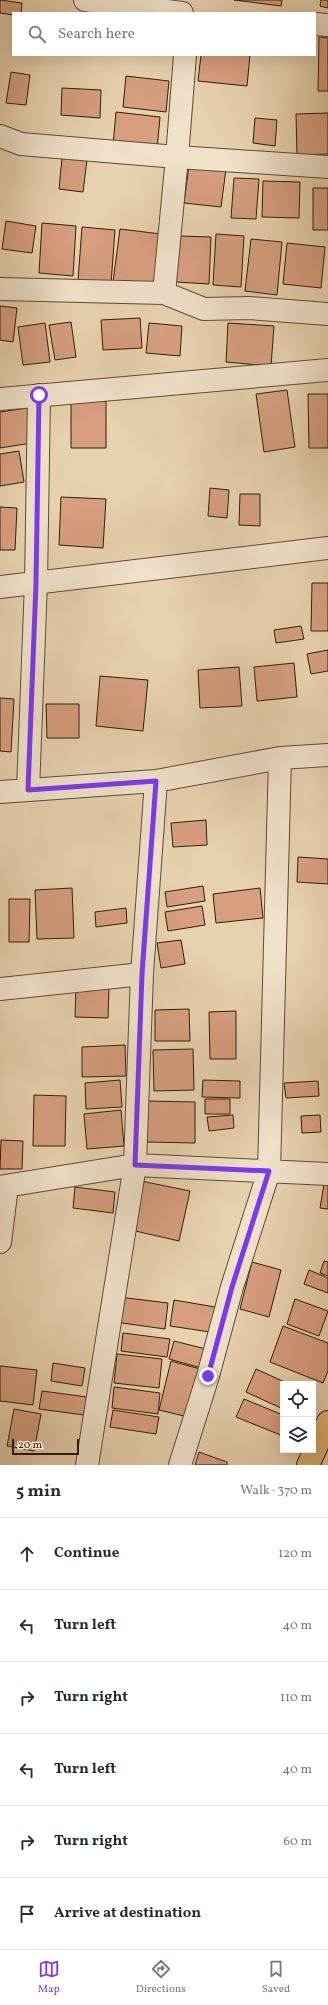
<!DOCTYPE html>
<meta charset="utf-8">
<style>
body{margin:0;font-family:Vollkorn,serif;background:#f6f6f7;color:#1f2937}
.controls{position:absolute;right:12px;bottom:12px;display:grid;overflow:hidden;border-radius:0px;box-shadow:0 4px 16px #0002}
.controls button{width:36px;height:36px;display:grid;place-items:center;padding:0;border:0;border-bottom:1px solid #e0e1e3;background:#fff;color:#1f2937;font:20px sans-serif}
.scale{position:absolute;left:12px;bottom:10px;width:67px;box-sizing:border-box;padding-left:4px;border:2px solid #301f0a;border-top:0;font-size:11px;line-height:14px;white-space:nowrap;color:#301f0a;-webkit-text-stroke:3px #f0e1cb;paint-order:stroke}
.stop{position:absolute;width:12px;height:12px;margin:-9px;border:3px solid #7c3aed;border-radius:50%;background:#fff}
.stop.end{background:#7c3aed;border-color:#fff;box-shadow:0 1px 4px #0008}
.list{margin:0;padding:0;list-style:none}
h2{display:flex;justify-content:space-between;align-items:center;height:52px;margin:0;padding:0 16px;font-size:17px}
h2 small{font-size:13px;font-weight:400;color:#747a83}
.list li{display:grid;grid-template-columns:26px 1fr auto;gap:12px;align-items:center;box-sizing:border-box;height:72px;padding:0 16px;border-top:1px solid #e0e1e3}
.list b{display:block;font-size:15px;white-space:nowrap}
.list em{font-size:13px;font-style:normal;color:#747a83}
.icon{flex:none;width:22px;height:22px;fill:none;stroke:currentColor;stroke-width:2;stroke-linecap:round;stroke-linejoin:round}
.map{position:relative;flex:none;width:328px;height:1465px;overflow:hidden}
.search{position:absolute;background:#fff;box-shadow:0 4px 16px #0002;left:12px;right:12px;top:12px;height:44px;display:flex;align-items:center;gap:10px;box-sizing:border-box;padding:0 14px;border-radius:0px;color:#747a83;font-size:15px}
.sheet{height:484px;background:#fff}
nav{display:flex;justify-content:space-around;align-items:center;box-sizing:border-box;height:56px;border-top:1px solid #e0e1e3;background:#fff;font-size:11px;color:#747a83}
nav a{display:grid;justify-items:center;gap:2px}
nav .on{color:#7c3aed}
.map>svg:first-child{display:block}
.building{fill:#d79e7f;stroke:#301f0a}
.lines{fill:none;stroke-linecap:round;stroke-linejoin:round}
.minor-casing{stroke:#5e4c33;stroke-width:24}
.major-casing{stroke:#301f0a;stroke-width:24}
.minor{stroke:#f0e1cb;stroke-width:22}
.major{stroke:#e4b878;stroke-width:22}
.route{stroke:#7c3aed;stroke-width:5}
</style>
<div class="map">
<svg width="328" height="1465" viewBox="0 0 328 1465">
<rect width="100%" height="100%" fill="#e8d1af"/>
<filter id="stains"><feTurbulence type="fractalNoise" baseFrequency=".005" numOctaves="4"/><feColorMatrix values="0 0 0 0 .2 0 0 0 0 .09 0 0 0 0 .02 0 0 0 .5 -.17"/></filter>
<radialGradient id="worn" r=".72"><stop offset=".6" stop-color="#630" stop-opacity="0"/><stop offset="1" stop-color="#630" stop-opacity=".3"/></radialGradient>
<path class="building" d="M0 0 22 3 21 13H13V15L0 13Z
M234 0H282L281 6Z
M321 0H328V8L320 6Z
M319 37 328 38V91H318Z
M201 55H250L247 86 198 81Z
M11 72 30 75 26 105 6 103Z
M126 76 169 81 166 112 123 107Z
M62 88 101 90 100 118 61 115Z
M116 112 160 117 157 150 113 145Z
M328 113V154L297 155 296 114Z
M255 118 277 120 275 146 253 143Z
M62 158 87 160 83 192 59 189Z
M189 165 226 169 221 207 184 203Z
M234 178 259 179 256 219 231 218Z
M263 181 300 182 299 218 262 217Z
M313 188H328V230H313Z
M6 221 36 226 32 253 2 249Z
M42 223 76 226 73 276 39 273Z
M82 227 115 230 111 284 78 281Z
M120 229 161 234 155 288 113 282Z
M216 234 244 236 241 287 213 285Z
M179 236 211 237 209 284 176 282Z
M251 239 282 242 277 295 245 291Z
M287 243 325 247 321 288 283 284Z
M0 306 17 308 13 342 0 340Z
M140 318 142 348 103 350 101 320Z
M71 322 76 357 55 360 49 325Z
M45 323 50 362 23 365 18 327Z
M149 323 182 326 180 356 146 353Z
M228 323 274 326 271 366 226 362Z
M287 390 295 447 264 452 256 394Z
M308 394H328V448H309Z
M71 401H106V448H71Z
M33 407 38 442 0 448V412Z
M19 451 24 482 0 486V454Z
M210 488 229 490 227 518 208 516Z
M240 494H260V526L239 525Z
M61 497 106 499 103 548 59 545Z
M0 507 17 508 15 550H0Z
M312 583H328V631H311Z
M301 626 304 639 276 643 274 630Z
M328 650V671L311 674 307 654Z
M294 663 297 697 257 701 254 667Z
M239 667 242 706 200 708 198 670Z
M100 676 148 680 143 731 96 726Z
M0 698 14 699 11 752 0 751Z
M46 704H79V738H47Z
M206 820 207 845 173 847 171 823Z
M298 857 328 859V884L297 882Z
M203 886 205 901 167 907 165 892Z
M72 888 74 938 37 939 35 890Z
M260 888 263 918 216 923 213 894Z
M9 899H30L29 942H9Z
M202 906 205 925 168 931 165 912Z
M126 908 127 923 96 927 95 912Z
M181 940 185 964 161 968 157 943Z
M76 986 109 987 108 1018 75 1017Z
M189 1009 190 1041H155V1010Z
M236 1011V1059H210L209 1012Z
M125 1045 126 1076 82 1077V1047Z
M193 1049 194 1090 154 1091 153 1050Z
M120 1080 122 1107 86 1109 85 1083Z
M203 1080 240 1081V1098L202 1097Z
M318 1081 319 1096 286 1098 284 1083Z
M34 1095 66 1096 65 1146H33Z
M205 1099H230V1114H205Z
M147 1101 195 1102V1143L147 1142Z
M121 1110 124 1146 87 1149 84 1114Z
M233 1115 234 1128 209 1131 207 1117Z
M320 1115 321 1132 302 1133 301 1116Z
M1 1140 23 1141 22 1169H0Z
M141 1181 190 1191 179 1241 131 1230Z
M324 1184H328V1209L320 1208Z
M75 1187 115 1192 113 1213 73 1208Z
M324 1261 328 1262V1276L320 1273Z
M252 1262 281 1270 269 1317 240 1309Z
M309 1270 328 1278V1293L304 1284Z
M119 1297 168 1303 165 1329 115 1322Z
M295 1299 328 1311 319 1336 287 1324Z
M174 1300 221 1308 217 1333 170 1326Z
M283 1326 328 1343V1371L323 1383 270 1362Z
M123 1333 170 1339 167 1357 121 1351Z
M174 1341 210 1350 205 1369 169 1359Z
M117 1354 162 1359 159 1388 114 1383Z
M171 1361 204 1370 192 1418 159 1410Z
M53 1363 85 1368 82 1386 51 1381Z
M0 1366 37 1370 33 1405 0 1401Z
M256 1369 289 1384H283V1409L246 1392Z
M114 1387 160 1393 158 1414 112 1408Z
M42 1391 87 1397 84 1415 39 1409Z
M244 1399 283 1415V1436L236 1417Z
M14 1409 41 1414 34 1451 7 1446Z
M113 1410 159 1417 156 1434 110 1427Z
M199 1452 227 1462V1465H195Z"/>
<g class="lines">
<defs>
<path id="minor" d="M85 0 182 13
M315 24 328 25
M185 55 177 157 164 293 204 309 249 308 328 314
M0 136 21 144 177 157 328 167
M0 289 164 293
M0 399 328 370
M0 587 328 548
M156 781 280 758
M28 790 36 583 39 395
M0 792 156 781 142 974
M0 989 142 974 135 1165 328 1174
M0 1187 135 1165 87 1465
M0 1242 7 1186
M180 1465 208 1376 232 1287 269 1171 280 758 328 755"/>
<path id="major" d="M308 1465 328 1422"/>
</defs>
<use href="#minor" class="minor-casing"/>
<use href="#major" class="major-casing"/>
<use href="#minor" class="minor"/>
<use href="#major" class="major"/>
</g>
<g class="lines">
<path class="route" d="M39 395 36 583 28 790 156 781 142 974 135 1165 269 1171 232 1287 208 1376"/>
</g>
<rect width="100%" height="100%" filter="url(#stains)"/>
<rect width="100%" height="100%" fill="url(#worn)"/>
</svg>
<div class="controls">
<button><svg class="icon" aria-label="locate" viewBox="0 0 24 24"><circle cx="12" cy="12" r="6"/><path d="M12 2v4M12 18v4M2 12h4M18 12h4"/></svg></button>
<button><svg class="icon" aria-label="layers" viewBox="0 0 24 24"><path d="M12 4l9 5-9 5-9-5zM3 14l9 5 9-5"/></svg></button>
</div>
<div class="scale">20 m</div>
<div class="stop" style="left:39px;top:395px"></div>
<div class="stop end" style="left:208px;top:1376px"></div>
<div class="search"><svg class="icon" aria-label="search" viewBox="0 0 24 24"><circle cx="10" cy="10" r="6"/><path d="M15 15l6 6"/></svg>Search here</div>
</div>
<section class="sheet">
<h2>5 min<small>Walk · 370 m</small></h2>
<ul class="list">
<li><svg class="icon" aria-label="ahead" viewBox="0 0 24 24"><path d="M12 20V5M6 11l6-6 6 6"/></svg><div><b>Continue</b></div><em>120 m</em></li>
<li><svg class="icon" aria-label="left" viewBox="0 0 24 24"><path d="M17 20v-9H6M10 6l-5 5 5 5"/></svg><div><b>Turn left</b></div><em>40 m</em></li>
<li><svg class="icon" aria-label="right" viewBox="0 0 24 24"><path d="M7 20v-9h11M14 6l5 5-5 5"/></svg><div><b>Turn right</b></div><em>110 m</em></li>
<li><svg class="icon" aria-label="left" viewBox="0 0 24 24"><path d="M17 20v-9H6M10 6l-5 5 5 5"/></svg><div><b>Turn left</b></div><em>40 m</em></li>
<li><svg class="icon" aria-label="right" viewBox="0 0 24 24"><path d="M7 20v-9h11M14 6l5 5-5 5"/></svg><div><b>Turn right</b></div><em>60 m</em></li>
<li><svg class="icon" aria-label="arrive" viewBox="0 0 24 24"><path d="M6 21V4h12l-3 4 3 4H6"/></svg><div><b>Arrive at destination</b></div></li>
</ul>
</section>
<nav>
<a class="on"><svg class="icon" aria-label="map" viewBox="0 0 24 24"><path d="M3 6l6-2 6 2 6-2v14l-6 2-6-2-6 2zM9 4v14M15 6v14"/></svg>Map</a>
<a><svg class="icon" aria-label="directions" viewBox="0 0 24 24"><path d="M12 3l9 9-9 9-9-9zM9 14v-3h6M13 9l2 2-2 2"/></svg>Directions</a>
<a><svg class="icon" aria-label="saved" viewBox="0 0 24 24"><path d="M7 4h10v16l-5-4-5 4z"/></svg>Saved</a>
</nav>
